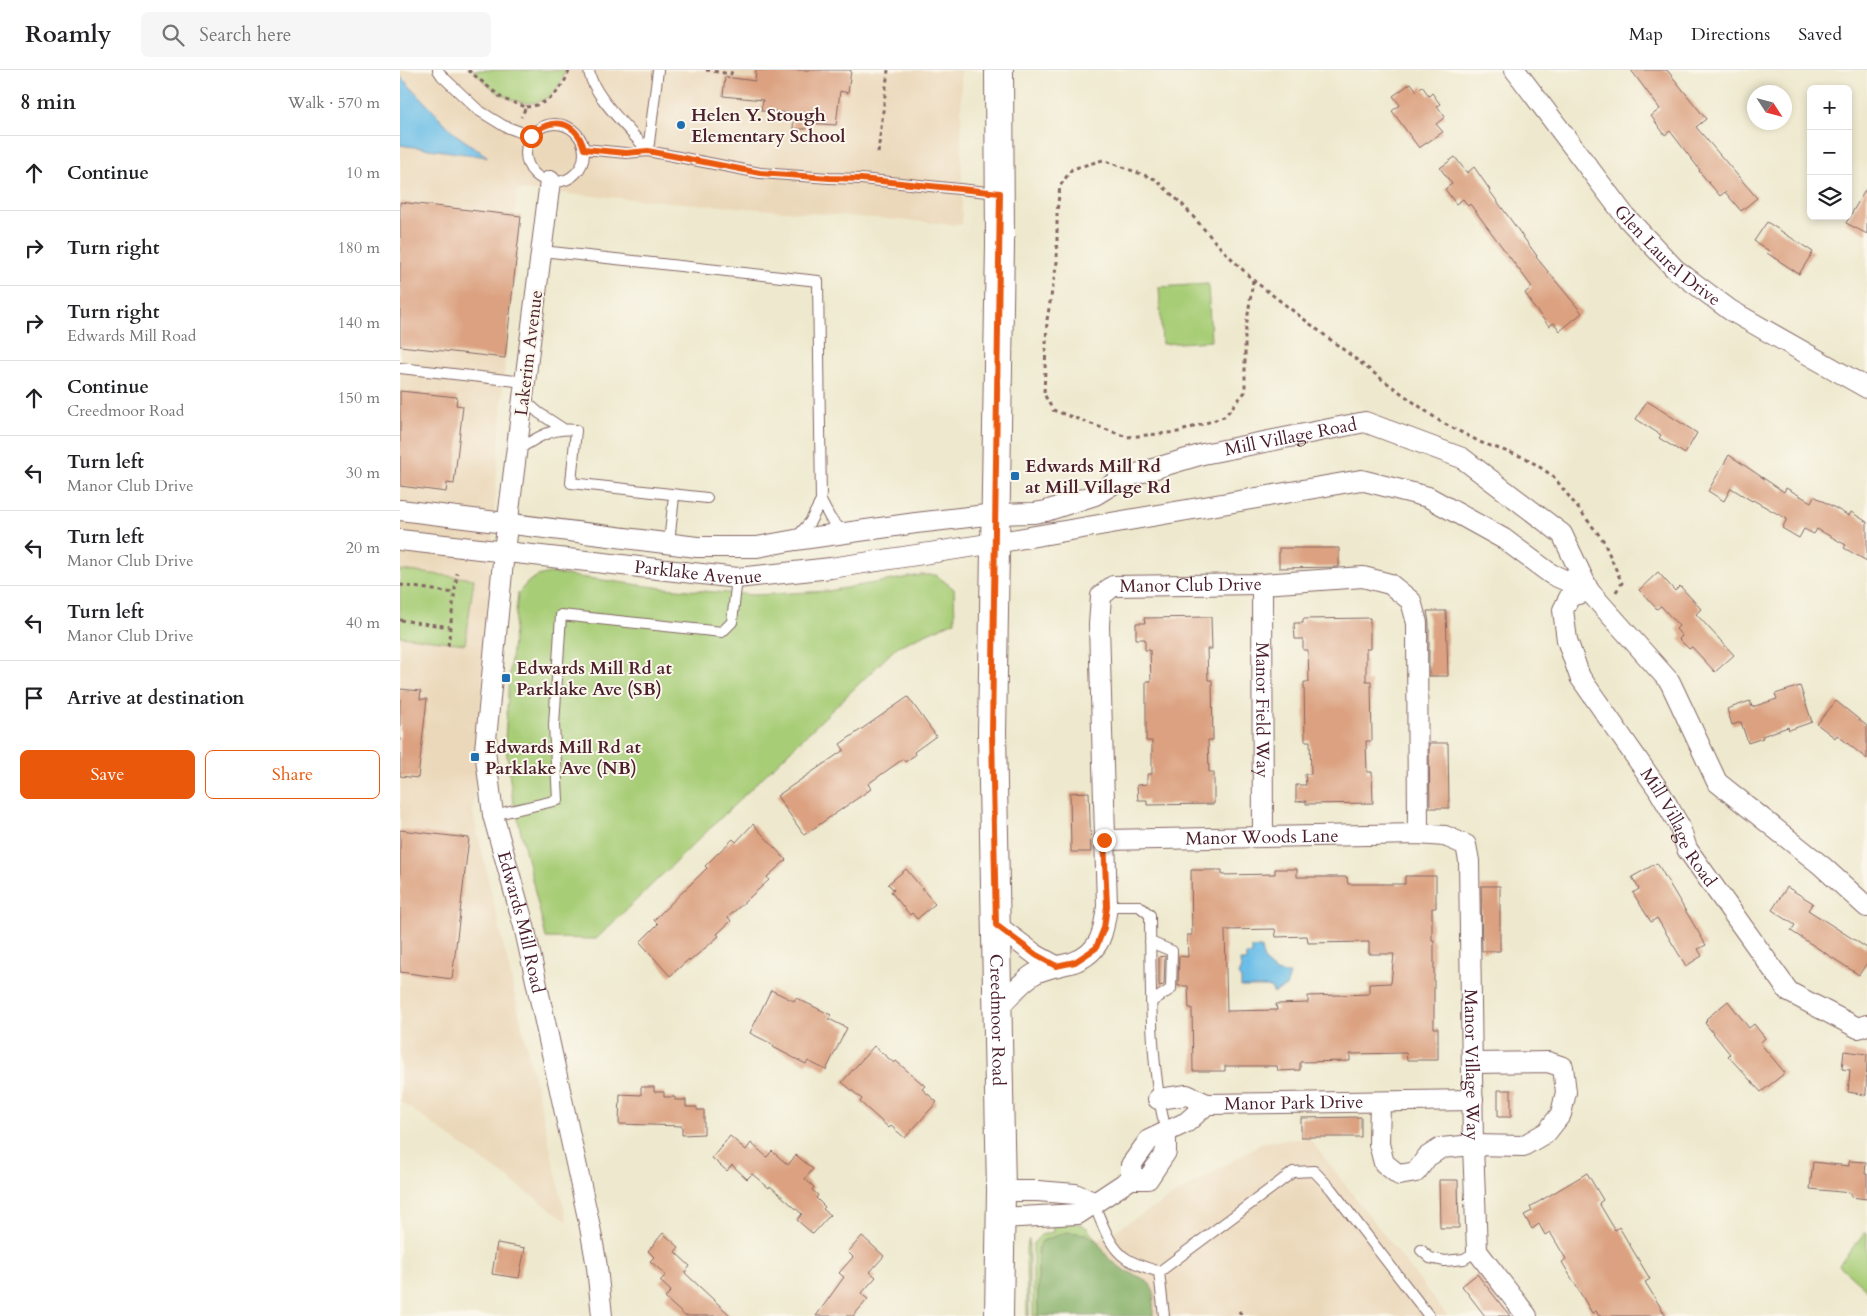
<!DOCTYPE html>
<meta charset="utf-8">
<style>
body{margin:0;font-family:Cardo,serif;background:#f6f6f6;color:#202124}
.controls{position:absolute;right:15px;top:15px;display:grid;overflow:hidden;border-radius:8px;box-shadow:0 2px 8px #0003}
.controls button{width:45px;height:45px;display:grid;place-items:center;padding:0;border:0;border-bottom:1px solid #e0e0e0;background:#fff;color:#202124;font:25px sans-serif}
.compass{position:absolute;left:1347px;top:15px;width:45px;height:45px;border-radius:50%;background:#fff;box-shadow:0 2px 8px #0003;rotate:126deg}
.stop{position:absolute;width:15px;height:15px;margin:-11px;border:4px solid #ea580c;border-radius:50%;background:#fff}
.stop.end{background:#ea580c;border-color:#fff;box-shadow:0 1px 5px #0008}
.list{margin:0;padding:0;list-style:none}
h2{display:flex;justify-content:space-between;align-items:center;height:65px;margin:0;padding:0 20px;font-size:21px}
h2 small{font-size:16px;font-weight:400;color:#757577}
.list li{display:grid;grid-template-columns:32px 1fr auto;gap:15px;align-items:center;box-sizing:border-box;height:75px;padding:0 20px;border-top:1px solid #e0e0e0}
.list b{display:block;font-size:19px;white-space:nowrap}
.list p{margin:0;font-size:16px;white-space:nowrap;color:#757577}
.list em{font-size:16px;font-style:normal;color:#757577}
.actions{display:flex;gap:10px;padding:15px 20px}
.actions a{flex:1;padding:11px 0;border:1px solid #ea580c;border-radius:8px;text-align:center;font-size:18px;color:#ea580c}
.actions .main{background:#ea580c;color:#fff}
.icon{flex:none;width:28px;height:28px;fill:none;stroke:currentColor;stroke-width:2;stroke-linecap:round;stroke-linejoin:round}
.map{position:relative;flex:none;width:1467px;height:1246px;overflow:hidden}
header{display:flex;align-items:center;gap:30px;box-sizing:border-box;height:70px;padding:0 25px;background:#fff;border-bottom:1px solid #e0e0e0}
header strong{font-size:24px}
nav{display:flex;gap:28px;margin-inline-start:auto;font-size:18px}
.search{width:350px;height:45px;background:#f6f6f6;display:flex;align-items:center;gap:12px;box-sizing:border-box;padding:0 18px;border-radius:8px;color:#757577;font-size:19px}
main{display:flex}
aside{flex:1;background:#fff}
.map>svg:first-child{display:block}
.built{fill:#ebd8ba}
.green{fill:#a8cd77;stroke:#797651}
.forest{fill:#86b068;stroke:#68684a}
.water{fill:#6bbee7;stroke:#5a6e89}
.building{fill:#dba180;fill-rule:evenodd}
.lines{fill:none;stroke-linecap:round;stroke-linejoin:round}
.lane-casing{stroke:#836664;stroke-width:12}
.street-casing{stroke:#836664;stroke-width:22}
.primary-casing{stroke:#836664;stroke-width:30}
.path{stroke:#836664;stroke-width:3;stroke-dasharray:4 4;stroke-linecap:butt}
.lane{stroke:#fff;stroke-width:10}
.street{stroke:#fff;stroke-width:20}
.primary{stroke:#fff;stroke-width:28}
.route{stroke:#ea580c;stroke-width:6}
.poi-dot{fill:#1f6fb2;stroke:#fbf7ec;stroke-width:2}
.labels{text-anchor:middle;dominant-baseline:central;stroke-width:4;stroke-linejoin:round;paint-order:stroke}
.poi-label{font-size:18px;font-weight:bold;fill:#4a1f2b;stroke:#fbf7ec;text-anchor:start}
.street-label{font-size:18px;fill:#4a1f2b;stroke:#fbf7ec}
</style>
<header>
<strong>Roamly</strong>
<div class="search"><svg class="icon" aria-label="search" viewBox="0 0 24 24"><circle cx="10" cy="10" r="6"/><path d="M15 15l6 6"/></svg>Search here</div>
<nav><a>Map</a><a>Directions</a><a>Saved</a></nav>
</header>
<main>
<aside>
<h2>8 min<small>Walk · 570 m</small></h2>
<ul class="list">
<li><svg class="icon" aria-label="ahead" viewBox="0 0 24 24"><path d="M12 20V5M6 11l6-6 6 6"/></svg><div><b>Continue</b></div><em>10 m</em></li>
<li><svg class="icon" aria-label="right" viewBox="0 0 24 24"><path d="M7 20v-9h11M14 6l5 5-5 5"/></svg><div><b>Turn right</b></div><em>180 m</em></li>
<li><svg class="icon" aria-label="right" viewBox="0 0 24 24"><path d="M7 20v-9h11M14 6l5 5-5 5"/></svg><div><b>Turn right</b><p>Edwards Mill Road</p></div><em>140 m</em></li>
<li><svg class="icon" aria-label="ahead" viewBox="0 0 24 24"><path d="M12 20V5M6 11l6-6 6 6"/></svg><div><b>Continue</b><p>Creedmoor Road</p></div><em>150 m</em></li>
<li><svg class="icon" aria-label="left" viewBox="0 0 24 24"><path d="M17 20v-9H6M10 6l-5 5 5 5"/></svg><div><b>Turn left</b><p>Manor Club Drive</p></div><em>30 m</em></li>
<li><svg class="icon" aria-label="left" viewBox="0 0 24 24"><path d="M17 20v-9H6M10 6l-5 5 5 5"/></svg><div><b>Turn left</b><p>Manor Club Drive</p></div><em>20 m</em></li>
<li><svg class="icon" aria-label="left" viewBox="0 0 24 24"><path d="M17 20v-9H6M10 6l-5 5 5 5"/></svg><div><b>Turn left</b><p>Manor Club Drive</p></div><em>40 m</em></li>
<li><svg class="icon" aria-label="arrive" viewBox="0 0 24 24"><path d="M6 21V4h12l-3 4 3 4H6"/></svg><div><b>Arrive at destination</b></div></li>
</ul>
<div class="actions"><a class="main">Save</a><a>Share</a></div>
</aside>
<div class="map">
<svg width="1467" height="1246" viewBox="0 0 1467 1246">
<rect width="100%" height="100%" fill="#fbf7ec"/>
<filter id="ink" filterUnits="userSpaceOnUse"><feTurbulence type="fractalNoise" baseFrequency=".02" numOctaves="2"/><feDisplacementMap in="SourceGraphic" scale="10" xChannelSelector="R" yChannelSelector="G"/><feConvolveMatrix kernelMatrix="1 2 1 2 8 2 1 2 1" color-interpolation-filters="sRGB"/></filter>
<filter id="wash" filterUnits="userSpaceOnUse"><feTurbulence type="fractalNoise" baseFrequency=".0096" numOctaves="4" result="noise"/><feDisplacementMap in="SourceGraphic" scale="20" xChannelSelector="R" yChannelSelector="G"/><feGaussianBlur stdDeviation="1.12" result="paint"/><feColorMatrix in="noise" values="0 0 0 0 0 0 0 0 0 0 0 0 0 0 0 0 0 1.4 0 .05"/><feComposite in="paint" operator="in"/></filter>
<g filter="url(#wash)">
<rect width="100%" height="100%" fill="#eee9ce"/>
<path class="built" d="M0 0H561L562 155 117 120 73 743 167 1151 0 1031Z
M909 1068 1047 1246H753L754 1223 742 1208 724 1200 709 1189 697 1171 864 1072Z"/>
<path class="green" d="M73 0H165C163 9 159 17 152 24 126 47 91 21 73 0Z
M808 214 811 271 762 274 759 217Z
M0 500 74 509 65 574 0 566Z
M149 503 263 518 354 525 428 521 521 505H536L554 519 555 551 498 576 196 869 146 868 112 725 105 670 109 608 118 523 129 511 138 506Z
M675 1152 686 1157 697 1171 686 1164 638 1177V1246H633V1173L641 1165 653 1162 652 1156Z
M1465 1162 1467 1164V1220L1439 1195Z
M629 1169V1246H627L626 1178Z"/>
<path class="forest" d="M666 1162 686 1164 697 1171 709 1189 724 1200 742 1208 750 1214 754 1223 753 1246H638V1177L642 1171Z"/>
<path class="water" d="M0 6 55 64 88 87 0 75Z
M852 878H861C863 894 873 905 890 904L886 917 873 923 872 919 868 917H841V909L838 905 841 898 840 891H846V885H852Z"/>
<g id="blocks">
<path class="building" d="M356 0H451L448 23 440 21 436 55 407 53 406 59H393L394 43 361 41 363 30 323 26 325 7 355 11Z
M1231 0H1267L1306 49 1296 57 1357 128 1341 141 1325 122 1320 126 1299 101 1300 100 1270 61 1265 65 1251 46 1260 39Z
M1011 13 1017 21 1022 16 1029 26 1032 23 1040 34 1037 36 1045 47 1036 54 1043 62 1019 78 992 41 1000 35 993 26Z
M1055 87 1067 103 1074 97 1090 120H1089L1137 186 1136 187 1182 243 1160 261 1154 253 1149 256 1131 234 1132 233 1125 223 1132 217 1070 134 1068 136 1063 129 1056 134 1045 119 1052 114 1040 98Z
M1467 117V164L1446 153Z
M0 132 121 146 105 288 0 276Z
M1367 152 1413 182 1399 204 1367 183 1369 181 1354 171Z
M0 321 57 327 56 335 63 336 54 414 47 413 46 422 0 416Z
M1247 331 1297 363 1285 384 1259 368 1261 365 1236 349Z
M1329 385 1384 422 1386 418 1411 432 1414 426 1449 446 1451 442 1467 452V491L1444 478 1446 475 1417 459 1414 464 1404 459 1399 468 1382 458 1387 449 1353 430 1352 431 1331 418 1324 431 1308 421Z
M879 478H939V497L879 498Z
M1258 502 1275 521 1280 516 1301 539 1296 544 1334 585 1315 602 1292 577 1289 579 1279 569 1282 566 1276 559 1279 556 1261 536 1257 539 1239 520Z
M1027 541H1046L1048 606H1029V553Z
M811 547 812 579H807L808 610H812L813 670H808L809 702H814V734L747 735V730H738L737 715 747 714V704H752V671H746V611H751L750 580H745V569H736V553H745L744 548Z
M970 548V579H966V611H971L972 671H966L967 702H972L973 733 906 734V731L896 732V715H906L905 704H911L910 671H905L904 612H909L908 580H903V569H895L894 553H903V549Z
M1400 616 1412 652 1389 660 1388 657 1362 666 1363 668 1348 673 1341 652 1332 655 1327 639 1350 631 1352 637 1377 629 1375 624Z
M0 619 21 621 20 629H27L18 708 0 706Z
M508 627 536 666 514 682 515 685 505 692 503 689 468 714 471 719 404 765 377 726 444 680 440 674Z
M1436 631 1467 656V689L1437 665 1435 668 1417 654Z
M1029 673H1048L1049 738H1030Z
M689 722 691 782H671L670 723Z
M353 754 386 790 367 807 369 810 328 847 331 851 317 864 319 866 290 891 289 889 270 906 240 872 258 854 254 850 307 798 305 796 317 784 333 769 336 772Z
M0 760 69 768 52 909 0 902Z
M1257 793 1306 875 1298 879 1302 886 1286 896 1257 848 1251 852 1233 823 1239 819 1232 807Z
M506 799 535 834 517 849 512 843 510 845 491 822 494 820 488 814Z
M875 799H897V807H947L948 814H1005V806H1036V838H1032V870H1034V958H1038V990H1007L1006 983 950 984V991L900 992V1000L878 1001 877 996H825V1001H793L792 938H789L788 916H778L779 886 788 887 787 865H792L791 800H822V805L875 804ZM875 859 876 867 907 866 908 873 969 872V884H994L991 913 969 914V924L908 926V933L876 934 877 940 827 941 825 860Z
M1081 816H1100V881H1082Z
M1387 817 1413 833 1408 840 1467 878V893L1459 905 1391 861 1395 855 1372 840Z
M765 886 764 915 759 916V887Z
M371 920 394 931 396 928 431 945 429 949 447 958 426 1000 408 991 406 994 394 988 373 977 374 975 350 963Z
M1328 931 1349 958 1354 954 1365 968 1360 973 1385 1003 1361 1022 1328 986 1330 984 1305 953 1307 950 1306 949Z
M474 976 494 993 496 991 525 1016 522 1019 537 1032 505 1068 491 1056 489 1058 460 1032 462 1029 442 1012Z
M1444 981 1467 984 1466 1025 1448 1022 1450 1000 1442 999Z
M241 1017H254V1022H264V1027H275V1030H286V1037H297V1040H304V1064L282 1065V1056L219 1054 220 1024 241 1025Z
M1098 1020H1111V1047H1098Z
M961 1047V1067H901V1048Z
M330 1066 346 1080 351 1073 367 1087 372 1081 388 1095 396 1085 413 1099 405 1109 414 1117 412 1120 418 1125 416 1128 425 1137 423 1139 430 1145 413 1164 397 1150 402 1144 370 1116 369 1118 352 1104 347 1109 332 1095 327 1101 312 1088Z
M1449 1091 1466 1092 1465 1104H1467V1129L1451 1127V1123L1410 1119 1413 1092 1449 1096Z
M1187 1103 1203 1130 1199 1133 1215 1160 1219 1157 1250 1209 1245 1212 1266 1246H1199L1196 1241 1192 1243 1162 1192 1166 1189 1150 1162 1145 1165 1139 1154 1132 1159 1124 1145 1132 1141 1130 1137Z
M1039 1110H1058L1059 1158H1040Z
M263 1163 279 1177 275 1182 290 1196 285 1203 331 1246H285L265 1228 271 1221 260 1211 266 1205 250 1191 254 1187 248 1181Z
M462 1166 484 1186 470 1202 476 1207 461 1224 468 1229 453 1246H416L444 1207 439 1203 453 1187 448 1182Z
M97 1173 125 1178 119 1208 92 1204Z
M1077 1204 1110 1246H1085L1062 1216Z"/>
</g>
</g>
<g filter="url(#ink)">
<use href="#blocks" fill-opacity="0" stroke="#836664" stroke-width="1"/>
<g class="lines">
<defs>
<path id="lane" d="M38 0 42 6 78 40 104 56 131 66
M189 0C191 24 231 61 248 81L258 0
M126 83a29 29 0 1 1 58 0a29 29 0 1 1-58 0Z
M184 79 226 83 248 81 360 103 429 108 461 109 598 123
M142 181 418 211 421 431 430 448 444 463
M0 298 125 312
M123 329 139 343 162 358
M116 381C136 368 152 357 176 360L171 413 307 428
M395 469 410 452 421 431
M269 473 274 426
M93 745 158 730 154 655 161 545 322 562 332 552 337 508
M707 836H739L750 845C751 917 749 992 766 1062
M750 872 772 881 771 919 751 932
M693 1132C701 1150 709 1178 727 1189 737 1195 748 1198 759 1202
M1021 1180 1030 1188 1045 1191 1064 1189 1077 1181
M764 1246 759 1202 893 1102 914 1101 931 1119 1029 1246"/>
<g id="street">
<path id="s1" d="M1115 0 1225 146 1275 199 1330 240 1467 318"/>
<path id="s2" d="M150 111 104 481 85 680 93 745 124 856 190 1157 197 1197 202 1246"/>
<path id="s3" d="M0 440 297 477H357L395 470 516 453 595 444 634 443 646 441 695 425 723 408 803 384 965 352 1062 388 1162 464 1189 521 1270 612 1317 712 1422 796 1467 837"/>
<path id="s4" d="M0 470 337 508 431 498 595 473 961 410 1028 427 1104 469 1151 504 1189 521"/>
<path id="s5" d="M862 514 863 767"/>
<path id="s6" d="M1189 521 1170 526 1163 540 1167 570 1180 607 1258 719 1279 755 1287 779 1389 922 1458 958 1467 955"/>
<path id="s7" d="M704 770 1018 764 1045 766 1066 775 1069 791 1073 1075 1077 1181 1127 1246"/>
<path d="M596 855 636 885 656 896"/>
<path id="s8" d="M597 938C608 928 622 911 634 904 646 897 661 896 674 892 701 882 704 861 707 836L699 555 701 526 713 516 862 514 963 507 990 514 1011 531 1017 553 1018 764"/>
<path id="s9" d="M758 1029 787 1025 807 1034 1073 1030"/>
<path d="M980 1032 979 1074 984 1093 999 1105 1016 1102 1027 1087 1041 1078 1073 1075 1123 1076 1147 1062 1161 1044 1166 1022 1163 997 1148 992 1073 993"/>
<path d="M731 1109V1095L749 1070 787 1052 807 1034"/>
<path d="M601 1121H638L675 1124 693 1132"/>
<path d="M601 1148 678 1144 731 1109H748L766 1082V1062"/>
</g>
<g id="primary">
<path id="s10" d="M599 0 600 174 592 663 601 1121 599 1246"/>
</g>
</defs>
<use href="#lane" class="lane-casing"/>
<use href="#street" class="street-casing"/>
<use href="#primary" class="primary-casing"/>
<path class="path" d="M68 0 103 29 126 37 121 47
M306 0 331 4 332 0
M126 37C148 35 162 21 169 1
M478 83 488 0
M853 210 845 265V322L824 347 778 362 727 367 653 340 644 324 647 250 657 192V142L660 116 672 99 703 90 755 109 782 134 817 174 853 210 979 307 1041 352 1082 373 1126 388 1153 406 1203 470 1222 513 1215 523
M0 515 54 523
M0 550 50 557
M48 576 57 503
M839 1241 842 1246"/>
<use href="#lane" class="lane"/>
<use href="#street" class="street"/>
<use href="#primary" class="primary"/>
</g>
</g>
<g class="lines" filter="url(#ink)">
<path class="route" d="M131 66C151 45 177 51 184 79L226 83 248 81 360 103 430 108 461 109 600 123 592 663 596 855 636 885 656 896 675 892 696 878 704 858 707 836 704 770"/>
</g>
<g class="poi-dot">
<circle cx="281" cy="55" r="5"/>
<rect x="610" y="401" width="10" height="10" rx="2.5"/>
<rect x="101" y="603" width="10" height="10" rx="2.5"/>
<rect x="70" y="682" width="10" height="10" rx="2.5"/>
</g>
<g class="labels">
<g class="poi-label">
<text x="291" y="45">Helen Y. Stough<tspan x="291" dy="21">Elementary School</tspan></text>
<text x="625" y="396">Edwards Mill Rd<tspan x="625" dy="21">at Mill Village Rd</tspan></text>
<text x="116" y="598">Edwards Mill Rd at<tspan x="116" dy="21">Parklake Ave (SB)</tspan></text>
<text x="85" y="677">Edwards Mill Rd at<tspan x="85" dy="21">Parklake Ave (NB)</tspan></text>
</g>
<g class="street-label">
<text stroke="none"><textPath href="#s1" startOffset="241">Glen Laurel Drive</textPath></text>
<text transform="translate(129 283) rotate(-83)">Lakerim Avenue</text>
<text stroke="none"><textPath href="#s3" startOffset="908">Mill Village Road</textPath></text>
<text stroke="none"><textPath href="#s4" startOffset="300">Parklake Avenue</textPath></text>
<text stroke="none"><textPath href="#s8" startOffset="565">Manor Club Drive</textPath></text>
<text stroke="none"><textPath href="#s5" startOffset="126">Manor Field Way</textPath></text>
<text stroke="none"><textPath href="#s6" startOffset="285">Mill Village Road</textPath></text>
<text stroke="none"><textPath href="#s7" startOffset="158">Manor Woods Lane</textPath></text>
<text stroke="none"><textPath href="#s2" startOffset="749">Edwards Mill Road</textPath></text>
<text stroke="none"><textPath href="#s10" startOffset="950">Creedmoor Road</textPath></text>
<text stroke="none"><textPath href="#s7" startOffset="584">Manor Village Way</textPath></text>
<text stroke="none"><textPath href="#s9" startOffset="138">Manor Park Drive</textPath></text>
</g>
</g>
</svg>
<div class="controls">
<button>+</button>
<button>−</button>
<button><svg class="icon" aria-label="layers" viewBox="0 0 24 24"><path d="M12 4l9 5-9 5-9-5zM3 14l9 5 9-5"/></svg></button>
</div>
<svg class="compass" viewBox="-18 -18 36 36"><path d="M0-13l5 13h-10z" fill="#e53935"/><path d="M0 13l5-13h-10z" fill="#757577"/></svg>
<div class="stop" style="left:131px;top:66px"></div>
<div class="stop end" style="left:704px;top:770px"></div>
</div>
</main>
